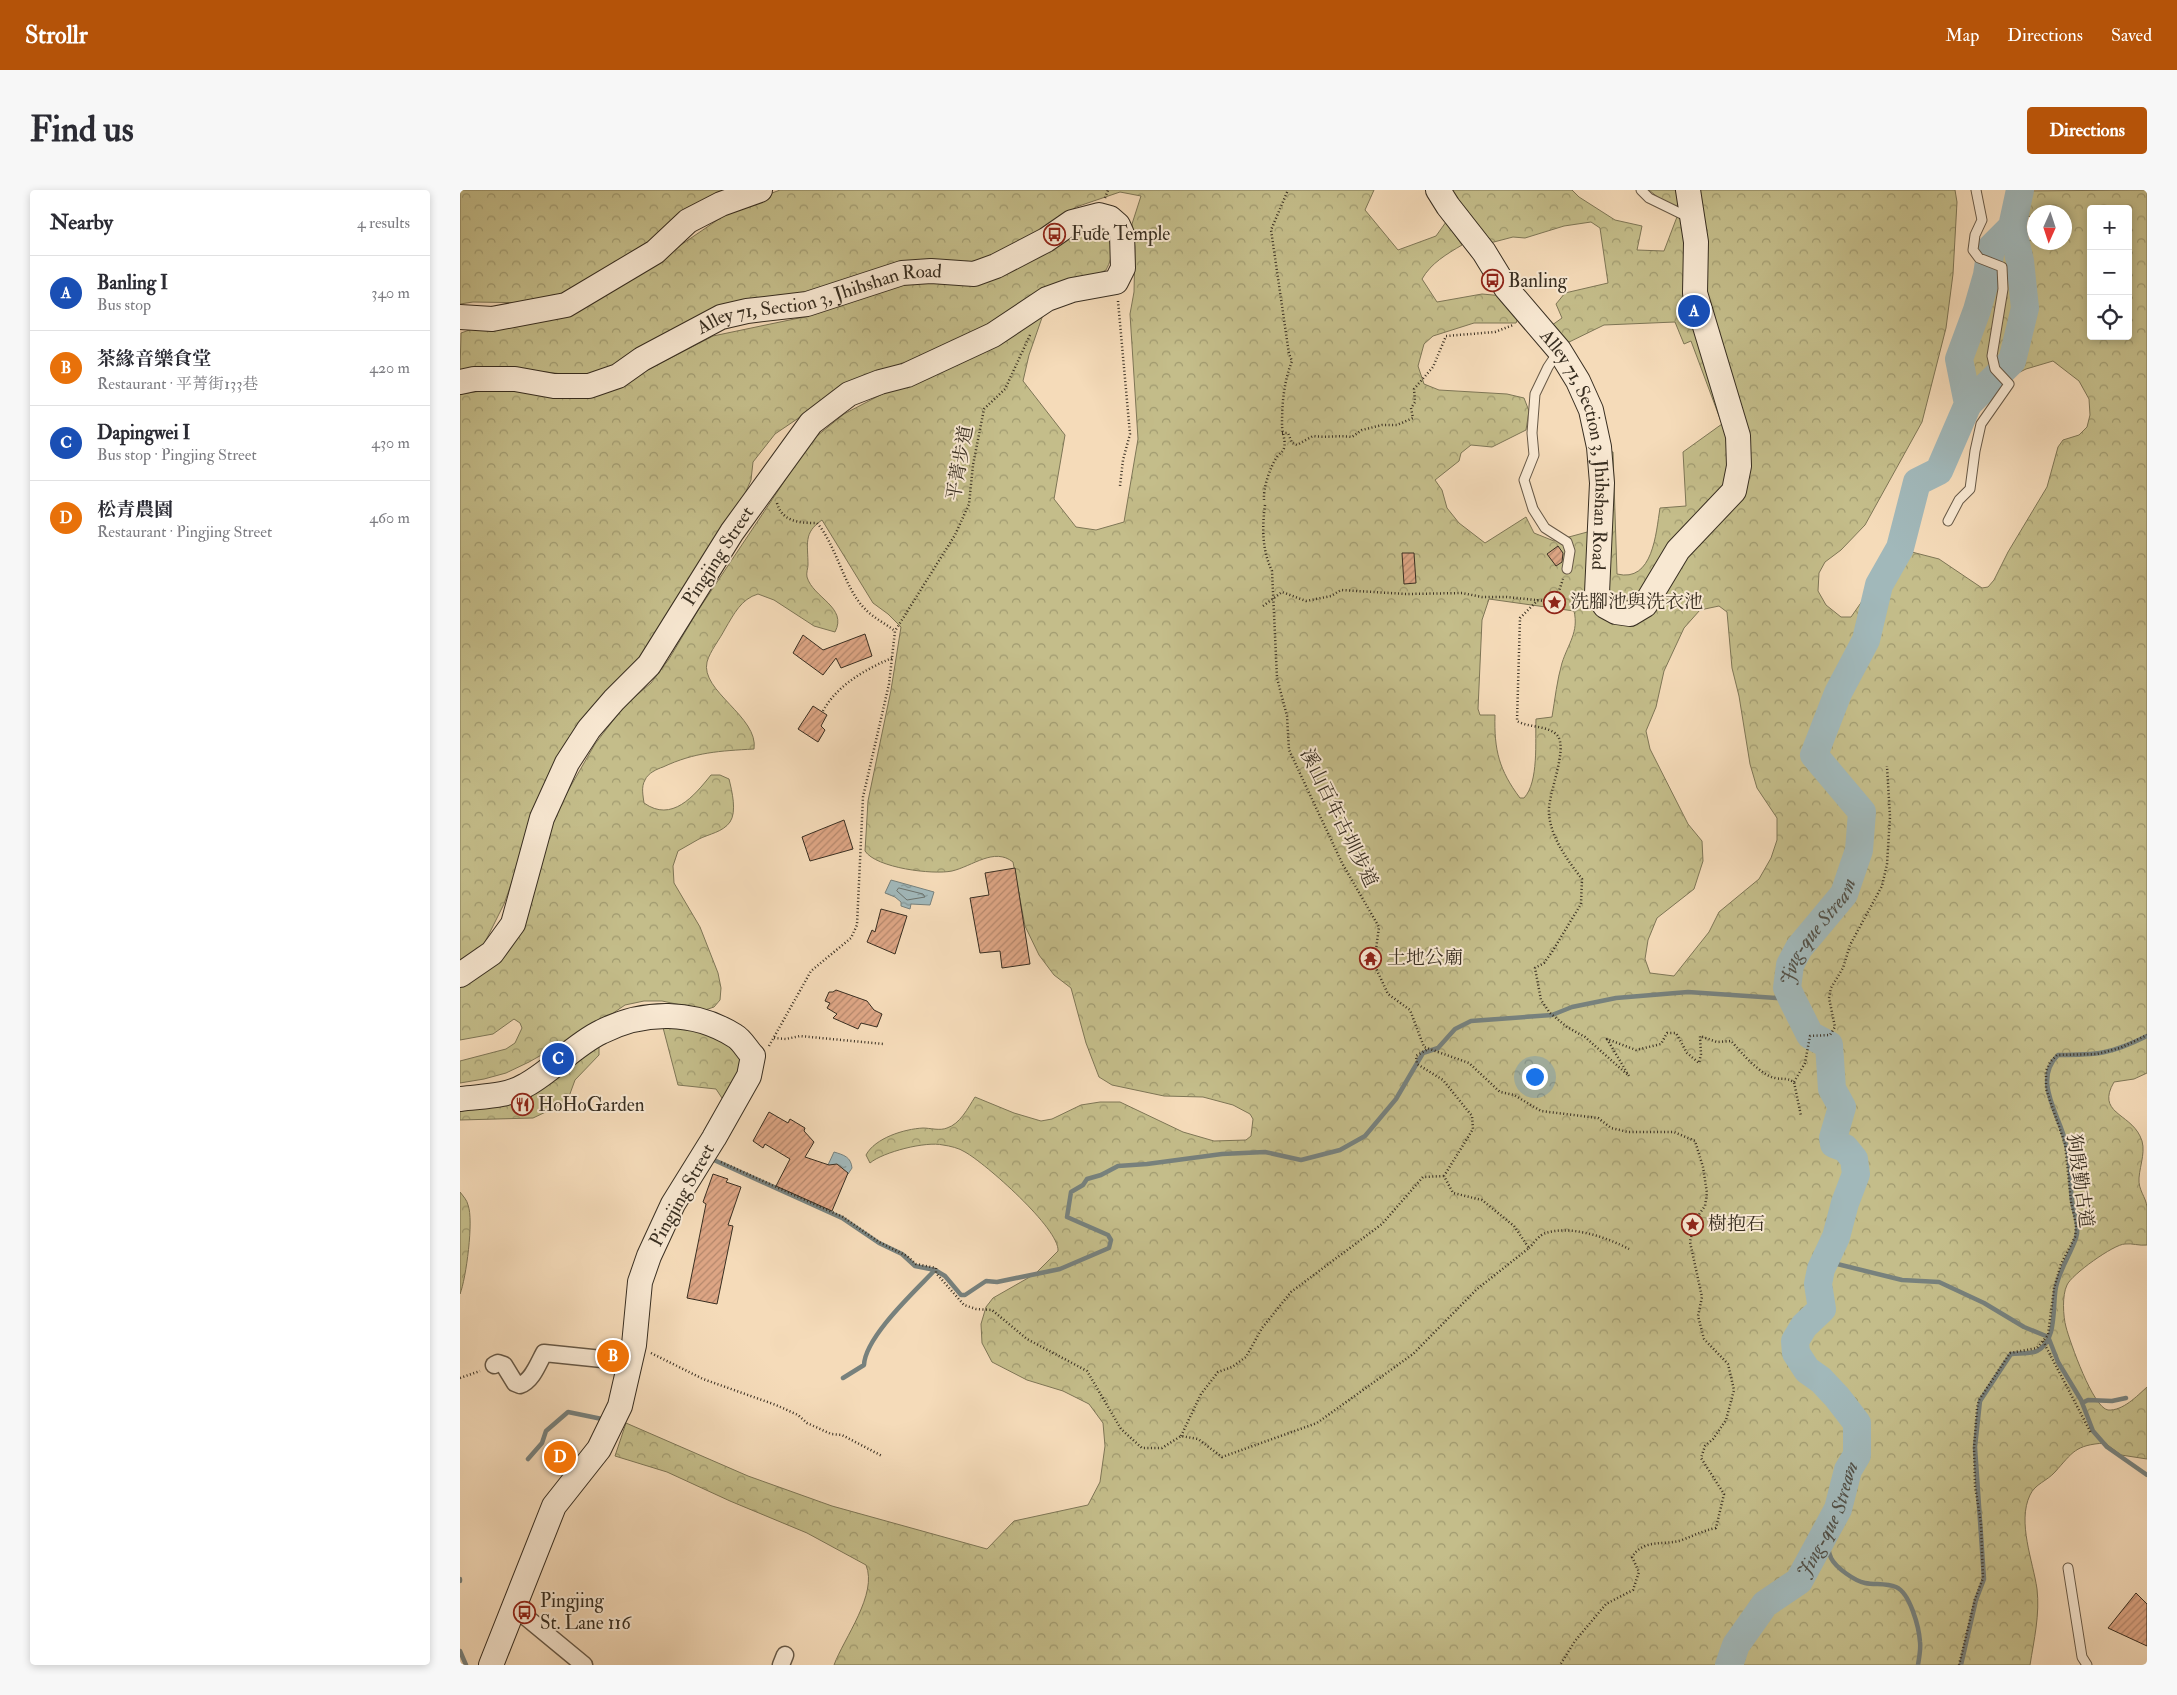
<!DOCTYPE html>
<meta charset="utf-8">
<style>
body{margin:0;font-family:"IM FELL Double Pica","Noto Serif TC",serif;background:#f7f7f7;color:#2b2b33}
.controls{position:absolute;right:15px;top:15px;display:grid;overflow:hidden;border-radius:5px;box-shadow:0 2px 8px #0003}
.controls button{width:45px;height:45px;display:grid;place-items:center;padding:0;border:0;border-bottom:1px solid #e1e1e2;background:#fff;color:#2b2b33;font:25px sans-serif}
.compass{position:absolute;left:1567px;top:15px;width:45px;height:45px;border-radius:50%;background:#fff;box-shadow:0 2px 8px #0003;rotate:183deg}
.you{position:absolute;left:1074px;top:886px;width:18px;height:18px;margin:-12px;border:4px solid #fff;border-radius:50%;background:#1a73e8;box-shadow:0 0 0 8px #1a73e833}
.badge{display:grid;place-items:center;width:32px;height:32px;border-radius:50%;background:#b45309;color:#fff;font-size:16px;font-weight:700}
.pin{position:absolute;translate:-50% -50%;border:2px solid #fff;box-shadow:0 1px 5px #0006}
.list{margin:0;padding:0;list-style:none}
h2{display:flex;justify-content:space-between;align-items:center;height:65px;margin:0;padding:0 20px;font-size:21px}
h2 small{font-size:16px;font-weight:400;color:#7c7c81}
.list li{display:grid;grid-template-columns:32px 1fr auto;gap:15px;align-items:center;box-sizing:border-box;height:75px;padding:0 20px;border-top:1px solid #e1e1e2}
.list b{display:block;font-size:19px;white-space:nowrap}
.list p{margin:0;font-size:16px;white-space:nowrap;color:#7c7c81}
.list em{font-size:16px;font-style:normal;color:#7c7c81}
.icon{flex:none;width:28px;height:28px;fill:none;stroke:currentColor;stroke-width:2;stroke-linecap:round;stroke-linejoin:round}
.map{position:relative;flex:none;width:1687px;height:1475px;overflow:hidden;border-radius:5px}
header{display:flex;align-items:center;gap:30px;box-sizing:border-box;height:70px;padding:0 25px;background:#b45309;color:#fff}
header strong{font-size:24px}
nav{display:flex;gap:28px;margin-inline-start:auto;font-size:18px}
.intro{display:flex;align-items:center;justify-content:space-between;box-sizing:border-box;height:120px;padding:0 30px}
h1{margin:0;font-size:35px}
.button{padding:12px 22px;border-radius:5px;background:#b45309;color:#fff;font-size:18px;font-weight:700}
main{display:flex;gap:30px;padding:0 30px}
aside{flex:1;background:#fff;border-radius:5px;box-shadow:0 2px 8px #0003}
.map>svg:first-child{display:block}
.forest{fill:url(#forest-crowns);stroke:#7e7656;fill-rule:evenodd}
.water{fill:url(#water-ripples);stroke:#77817d}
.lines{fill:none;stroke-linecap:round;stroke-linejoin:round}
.shore{stroke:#6c736e;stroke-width:1}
.stream{stroke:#77817d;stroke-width:4.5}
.river{stroke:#a1b8ba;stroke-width:28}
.building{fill:url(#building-hatch);stroke:#382e21}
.lane-casing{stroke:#675947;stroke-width:11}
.street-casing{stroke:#675947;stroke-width:19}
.secondary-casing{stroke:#382e21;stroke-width:26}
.path{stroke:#382e21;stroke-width:2.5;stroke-dasharray:1 2.5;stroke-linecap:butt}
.lane{stroke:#f8e8d2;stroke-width:9}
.street{stroke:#f8e8d2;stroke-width:16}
.secondary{stroke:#f8e8d2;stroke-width:24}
.labels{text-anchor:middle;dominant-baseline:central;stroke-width:4;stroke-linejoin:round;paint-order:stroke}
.poi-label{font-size:19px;fill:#382e21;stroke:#f8e8d2;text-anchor:start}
.street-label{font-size:19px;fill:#382e21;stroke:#f8e8d2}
.water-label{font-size:20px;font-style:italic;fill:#525047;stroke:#f8e8d2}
</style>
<header>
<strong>Strollr</strong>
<nav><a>Map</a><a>Directions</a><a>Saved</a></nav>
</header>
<div class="intro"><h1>Find us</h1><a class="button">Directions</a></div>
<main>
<aside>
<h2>Nearby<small>4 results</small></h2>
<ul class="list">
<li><span class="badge" style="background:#1a4fb4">A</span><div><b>Banling I</b><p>Bus stop</p></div><em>340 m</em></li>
<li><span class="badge" style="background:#e8710a">B</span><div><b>茶緣音樂食堂</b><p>Restaurant · 平菁街133巷</p></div><em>420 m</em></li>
<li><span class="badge" style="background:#1a4fb4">C</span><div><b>Dapingwei I</b><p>Bus stop · Pingjing Street</p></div><em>430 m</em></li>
<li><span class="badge" style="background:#e8710a">D</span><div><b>松青農園</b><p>Restaurant · Pingjing Street</p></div><em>460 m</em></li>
</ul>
</aside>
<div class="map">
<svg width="1687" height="1475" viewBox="0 0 1687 1475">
<defs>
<pattern id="forest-crowns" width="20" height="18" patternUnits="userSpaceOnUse" patternTransform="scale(1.25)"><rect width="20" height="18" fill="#c4bd8a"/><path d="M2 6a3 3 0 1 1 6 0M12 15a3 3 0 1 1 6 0" fill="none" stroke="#a09a70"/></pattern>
<pattern id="water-ripples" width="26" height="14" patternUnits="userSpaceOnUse" patternTransform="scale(1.25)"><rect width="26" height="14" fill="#a1b8ba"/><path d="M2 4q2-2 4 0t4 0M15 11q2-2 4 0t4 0" fill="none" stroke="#849697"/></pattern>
<pattern id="building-hatch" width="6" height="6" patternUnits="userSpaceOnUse" patternTransform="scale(1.25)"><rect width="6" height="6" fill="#dda584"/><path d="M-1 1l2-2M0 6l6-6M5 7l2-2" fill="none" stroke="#b4876c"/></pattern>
</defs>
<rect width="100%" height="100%" fill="#f5dbb9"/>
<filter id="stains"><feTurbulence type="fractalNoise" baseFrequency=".004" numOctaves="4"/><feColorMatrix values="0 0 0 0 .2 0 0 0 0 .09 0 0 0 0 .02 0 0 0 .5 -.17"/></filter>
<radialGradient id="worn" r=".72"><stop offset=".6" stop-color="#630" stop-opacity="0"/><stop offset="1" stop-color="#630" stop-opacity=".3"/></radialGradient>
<path class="forest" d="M0 0H273L190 53 97 108 76 113 13 112 0 114Z
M320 0H914L905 20 938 60 976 46 986 32 1002 55C987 64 971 73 962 89L977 112 1022 104 1044 106 1059 126 1056 133H1014L973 146 964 154 958 176 964 194 979 200 1047 204 1064 208 1069 221 1066 240 1032 257 1011 255 1001 263 999 271 975 290 982 300 987 318 999 333 1025 353 1066 327 1074 343 1094 351 1131 341 1135 259 1153 262 1157 384C1193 393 1196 343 1200 318L1226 316 1223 262 1262 234 1231 151 1224 154 1215 132 1144 135 1103 155 1088 138 1102 128 1096 114 1105 103 1148 93 1140 38 1131 32 1104 36 1065 48 1053 47 1030 53 986 0H1112L1119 7 1155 30 1182 36 1177 60 1204 61 1220 19 1200 9 1189 0H1495L1497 12 1493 84 1486 138 1462 232 1405 335 1381 360 1365 372 1359 383 1358 401 1366 415 1381 427H1391L1405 407 1412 386 1427 367 1444 360 1479 369 1522 398 1528 397 1534 390 1548 362 1587 297 1598 257 1603 250 1619 245 1627 237 1630 225 1629 209 1619 191 1593 171 1566 179 1526 199 1515 200 1495 198C1491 190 1490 184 1490 175 1491 164 1517 91 1523 84 1536 69 1556 53 1574 49V52H1604V22H1574V28C1563 23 1559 31 1551 18L1557 1 1687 0V883L1674 889 1654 892C1636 923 1669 923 1680 946 1687 959 1680 974 1679 988 1678 1000 1686 1007 1687 1017 1687 1029 1687 1042 1687 1055 1679 1056 1672 1053 1665 1054 1654 1054 1611 1085 1607 1095 1602 1105 1603 1126 1606 1137 1610 1152 1633 1218 1648 1220 1663 1221 1677 1206 1687 1197V1269L1661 1265 1645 1253C1615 1255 1613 1262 1595 1282 1587 1291 1575 1294 1570 1305 1557 1332 1573 1371 1577 1399 1580 1424 1574 1450 1570 1475H374C384 1448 418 1404 406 1375L347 1343 270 1311 207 1282 155 1266 166 1233 288 1286 372 1316 527 1359 554 1331 628 1315 640 1292 645 1256 643 1233 629 1214 603 1201 567 1190 532 1172 522 1153 521 1134 526 1117 533 1108 575 1084 598 1061C600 1039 525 973 505 962 499 958 490 956 483 955 466 951 423 962 410 973L406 965C415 948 444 939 463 938 470 938 480 941 487 938 500 934 508 918 515 907L554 923 581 931 592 929 621 915 640 912H660L723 942 754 951 786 950 791 946 793 929 790 924 773 915 743 907 704 906 652 895 639 887 626 853 611 798 594 785 579 765 565 736 553 672C534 657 513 676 492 681 473 685 416 678 405 661L408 611 431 500 441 437 428 424 413 413 362 330C343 343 348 354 348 375 348 378 346 383 347 387 353 408 388 417 375 442L354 436 314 410 298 404C281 409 274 424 265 439 260 449 250 461 247 472 240 501 299 527 294 559 260 561 235 562 203 577 197 579 188 583 185 590 181 597 183 605 184 613 212 633 234 606 251 585H260L269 589C272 601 277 622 270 632 263 642 249 644 239 649 232 653 225 657 218 661L213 676 214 693 240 737 258 783 261 798 260 810 254 817 245 820 202 811H184L165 815 140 832 69 872 46 883 24 889 0 893V871L46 859 55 853 62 838 60 833 54 829 33 844 0 850V796L44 758 94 625 135 554 165 515 191 493 209 469 237 422 352 250 384 224 585 119 569 165 563 191 605 245 594 309 616 337 636 340 664 332 678 249 670 124 674 102 675 57 672 34 681 6 660 2 616 17 572 47 521 71 428 77 128 187 43 177 16 182 0 181 1 143 190 76 278 16ZM1631 19H1668V146H1631ZM1029 409 1114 421C1119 442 1108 454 1102 473 1097 490 1095 509 1092 527L1076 529C1075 551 1079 592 1064 608H1060C1039 580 1034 560 1035 525H1020L1018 519 1022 430ZM1259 416 1267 422 1272 478 1279 506 1290 574 1297 598 1317 628V650L1311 668 1299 689 1259 722 1249 742 1214 786 1190 783 1185 769 1188 750 1197 728 1234 699 1243 671 1242 651 1228 634 1190 559 1186 541 1196 517 1204 481 1224 438 1240 420Z
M634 37 644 40C653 55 654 65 646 80L526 141 377 202 315 244 293 272 291 290 277 322 195 450 161 487 62 664 44 714 23 756 0 773V204L50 197 141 204 253 146 344 127 432 94 465 91Z
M201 830 273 852 282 873 264 911 256 899 218 895Z
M139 856V865L115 890 107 912 73 928 0 930V913L87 888Z
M0 1002C3 1006 7 1010 8 1015 14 1030 6 1089 0 1104Z"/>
<path class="water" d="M431 690 474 702 470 715 451 714 450 719 441 716V712L435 707 425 703Z
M374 962C384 965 391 967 392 978L388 984 368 975Z"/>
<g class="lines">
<path class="shore" d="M439 698 463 704 465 707 447 710 437 701Z"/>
<path class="stream" d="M254 970 382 1028 419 1053 442 1064 455 1076 475 1080 485 1086 501 1105H505L526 1091 537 1092 600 1079 649 1058 651 1050 648 1045 607 1027 611 1002 623 995 627 989 641 985 658 976 687 974 762 964 805 962 841 970 880 960 905 946 936 909 963 863 978 858 995 839 1011 831 1092 825 1112 817 1156 808 1228 802 1332 809
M1365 1071 1442 1090 1479 1092 1524 1113 1564 1137 1586 1146
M1589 1149 1598 1172 1621 1210 1633 1241 1647 1257 1687 1285
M383 1188 404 1175C405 1147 455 1101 475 1080
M1622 1213 1628 1210 1652 1211 1666 1208
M68 1269 82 1253 86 1241 108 1222 142 1229
M1368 1337C1367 1347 1367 1359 1371 1368 1376 1378 1395 1391 1405 1393 1415 1395 1426 1393 1436 1397 1450 1403 1459 1437 1460 1452 1461 1459 1459 1468 1458 1475
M0 1391V1389
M0 1461 6 1475
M1501 1475 1516 1410 1524 1389 1515 1257 1520 1211 1551 1164C1558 1163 1571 1164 1577 1161 1598 1150 1592 1116 1596 1097 1600 1079 1610 1065 1616 1048 1620 1035 1614 1023 1612 1011 1610 992 1611 972 1606 954 1600 925 1572 891 1598 865 1637 865 1651 864 1687 846"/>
<g class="river">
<path d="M1508 214 1552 171 1565 118 1560 71 1552 37"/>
<path id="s1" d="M1269 1475 1276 1455 1305 1414 1339 1391 1378 1319 1388 1280 1397 1265V1233L1377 1207 1361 1190 1347 1180 1336 1163 1335 1151 1344 1136 1362 1119 1358 1094 1361 1079 1376 1047 1385 1013 1396 984 1394 969 1385 958 1374 954 1373 948 1382 917 1372 899 1369 855 1350 845 1332 809 1327 798 1330 775 1339 758 1384 704 1399 660 1402 622 1354 565 1378 503 1406 450 1419 395 1440 358 1457 292 1479 281 1508 214 1499 169 1517 120 1527 85 1531 58 1552 37 1560 0"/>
</g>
</g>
<path class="building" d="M1098 356 1103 363 1102 372 1096 376 1087 364Z
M942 363H954L956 393 944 394Z
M405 444 412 466 381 478 376 468 363 485 333 463 343 445 363 460Z
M353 516 367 525 361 536 365 540 358 552 338 539Z
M384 630 393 659 350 671 342 647Z
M555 678 570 774 542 778 540 761 520 763 510 708 529 705 525 683Z
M421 719 447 726 435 764 407 752 412 740 415 742Z
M376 800 407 811 414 820 422 824 417 837 401 833 398 839 373 828 377 824 367 818 370 813 365 811 369 802H373Z
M309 922 328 933 330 929 345 938 344 941 354 952 345 967 369 975 377 974 388 983 372 1021 316 996 330 969 305 954 303 958 293 951Z
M253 984 268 989 266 992 281 997 268 1035 273 1036 257 1114 227 1108 246 1014 243 1012Z
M1676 1403 1687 1414V1456L1648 1438Z"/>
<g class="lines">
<defs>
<path id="lane" d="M1181 0 1189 8 1230 28
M1098 162 1088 177 1075 204 1072 243 1074 265 1064 290 1073 319 1085 338 1107 352 1110 361 1107 379
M1488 331 1499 310 1510 299 1515 261 1521 234 1549 194 1535 179 1532 166 1543 99 1542 77 1519 68 1513 60 1515 45 1522 30 1516 0
M1608 1378 1622 1467 1627 1475"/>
<path id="street" d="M34 1175 38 1173 44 1175 55 1193 60 1195C72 1191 78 1174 84 1163L171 1172
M55 1418 124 1475
M321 1475 325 1465"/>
<g id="secondary">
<path id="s2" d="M978 0 988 16 1024 62 1046 98 1099 160 1118 191 1131 220 1139 257 1142 293 1137 403 1145 416 1156 422 1170 424 1185 415 1218 360 1274 301 1279 276 1278 246 1235 103 1236 52 1228 0"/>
<path d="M0 127 32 129 106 115 195 62 228 31 261 14 300 0"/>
<path id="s3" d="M0 192 14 189H55L94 196H129L158 186 182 169 261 127 287 121 347 114 442 83 471 81 514 84 536 76 586 50 612 32 639 25 650 28 658 35 662 44 663 78 656 92 612 100 587 109 533 145 447 185 420 192 389 204 351 233 272 342 189 475 154 510 129 539 107 573 82 628 53 734 32 763 0 785"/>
<path d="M0 909C23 906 46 907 66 895 93 880 114 855 141 842 184 820 234 820 275 846 282 850 287 860 293 866L289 886 254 948 213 1014 189 1066 180 1092 174 1155 160 1216 139 1259 94 1316 31 1475"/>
</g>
</defs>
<use href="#lane" class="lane-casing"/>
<use href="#street" class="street-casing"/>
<use href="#secondary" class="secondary-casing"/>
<path class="path" d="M645 8 648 0
M658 111 670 244 663 270 660 296
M822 243H828L832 253 837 255 853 246C866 248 879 245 892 247L902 240 922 235H937L953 228 951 218 955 212 954 199 973 177 986 146 1035 142 1053 135
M804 310C803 298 810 277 817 267 820 263 823 262 824 258 826 250 822 243 822 235 822 213 824 191 832 171L829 164 811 40 828 0
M317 313C322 332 340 333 357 333 377 356 384 399 406 420 414 428 426 434 435 441
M805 315C802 338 802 360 812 381L817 488 827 526 829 560 882 673 919 737 914 774 928 804 950 820 964 857 1009 873 1040 902 1054 905 1081 921 1138 928 1151 938 1168 942H1214L1235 951 1243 977 1247 1003 1245 1016 1235 1030 1230 1052 1242 1107 1238 1126 1244 1149 1268 1174 1274 1200 1266 1230 1253 1249 1245 1256 1241 1268 1264 1304 1256 1338C1242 1341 1235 1345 1222 1350 1204 1356 1184 1348 1172 1367L1179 1382 1173 1400 1146 1414 1115 1451 1100 1475
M1078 410 1060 428 1057 531C1069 538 1087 535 1097 545 1109 559 1087 605 1089 624 1091 648 1108 671 1122 689L1121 714 1092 762 1084 773 1075 778 1081 810 1090 823 1107 837 1125 847 1169 886 1147 849 1176 860 1201 854 1207 843H1216L1227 863 1239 873 1241 864 1240 846 1257 852 1271 851C1281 862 1300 885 1315 888 1323 890 1325 887 1334 892L1341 926
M803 416 822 402 846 411 871 406 881 400 946 404 1002 403 1022 407H1047L1085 411 1097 407 1103 389
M363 521C377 495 406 479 432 468
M314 848 326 849 340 846 424 854
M309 856 351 781 391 748 397 735 403 607 429 494 435 441 495 345 509 314 513 275 524 219 545 199 571 143
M1334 892 1345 873 1350 846 1370 845 1375 837 1369 808 1371 798 1383 778 1390 755 1422 696 1427 674 1430 627 1427 576
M261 972 383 1027 419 1052 447 1066 456 1074 476 1078V1083L504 1115 516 1119 532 1120 567 1149 627 1181 661 1239 682 1258H702L721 1246 738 1249 762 1267 857 1233 953 1164 1017 1099 1069 1058 1054 1036 1022 1010 993 1003 984 986 1013 939 1012 926 983 890 957 874 956 866 968 859
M1069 1058C1073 1054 1080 1044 1086 1043 1111 1035 1146 1047 1169 1059
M1583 1151 1631 1243
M191 1163 243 1189 316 1215 338 1225 347 1233 371 1244 382 1245 422 1266
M0 1188 20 1181
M721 1246 741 1204 758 1182 772 1177 786 1167 802 1138 831 1102 922 1034 963 987 984 986
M1499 1475 1515 1409 1523 1388 1521 1334 1515 1296 1514 1257 1517 1218 1519 1210 1550 1163 1577 1158 1588 1145 1594 1098 1601 1074 1615 1047 1616 1035 1611 1012 1605 954 1586 899V881L1590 872 1597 865 1637 864 1660 858 1687 845"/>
<use href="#lane" class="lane"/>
<use href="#street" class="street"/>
<use href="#secondary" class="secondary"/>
</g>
<defs>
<symbol id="bus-ring" viewBox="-11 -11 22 22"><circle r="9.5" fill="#f8e8d2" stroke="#8f2418" stroke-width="1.5"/><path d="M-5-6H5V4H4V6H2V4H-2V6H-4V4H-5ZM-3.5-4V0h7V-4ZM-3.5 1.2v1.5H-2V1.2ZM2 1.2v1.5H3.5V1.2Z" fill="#8f2418"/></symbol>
<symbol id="sight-ring" viewBox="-11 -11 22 22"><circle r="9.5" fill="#f8e8d2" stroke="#8f2418" stroke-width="1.5"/><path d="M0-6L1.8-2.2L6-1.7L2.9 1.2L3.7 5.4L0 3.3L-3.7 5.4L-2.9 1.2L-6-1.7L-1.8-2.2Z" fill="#8f2418"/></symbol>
<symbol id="temple-ring" viewBox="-11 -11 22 22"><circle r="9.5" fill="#f8e8d2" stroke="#8f2418" stroke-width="1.5"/><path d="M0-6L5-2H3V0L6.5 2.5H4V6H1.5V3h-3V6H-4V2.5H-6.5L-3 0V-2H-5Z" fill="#8f2418"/></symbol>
<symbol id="restaurant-ring" viewBox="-11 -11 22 22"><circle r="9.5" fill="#f8e8d2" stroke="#8f2418" stroke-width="1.5"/><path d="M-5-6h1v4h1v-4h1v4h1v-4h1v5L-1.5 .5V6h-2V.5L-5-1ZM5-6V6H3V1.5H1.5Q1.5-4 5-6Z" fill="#8f2418"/></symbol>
</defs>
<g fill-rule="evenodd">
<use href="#bus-ring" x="582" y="32" width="25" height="25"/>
<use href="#bus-ring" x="1020" y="78" width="25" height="25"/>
<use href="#sight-ring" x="1082" y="400" width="25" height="25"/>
<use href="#temple-ring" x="898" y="756" width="25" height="25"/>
<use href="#restaurant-ring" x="50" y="902" width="25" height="25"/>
<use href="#sight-ring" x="1220" y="1022" width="25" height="25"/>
<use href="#bus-ring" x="52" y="1410" width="25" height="25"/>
</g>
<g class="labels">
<g class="poi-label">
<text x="611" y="44">Fude Temple</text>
<text x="1048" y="91">Banling</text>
<text x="1110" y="412">洗腳池與洗衣池</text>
<text x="927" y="768">土地公廟</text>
<text x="78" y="915">HoHoGarden</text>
<text x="1248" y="1034">樹抱石</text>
<text x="80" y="1411">Pingjing<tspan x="80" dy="22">St. Lane 116</tspan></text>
</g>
<g class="street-label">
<text stroke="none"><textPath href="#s3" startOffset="380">Alley 71, Section 3, Jhihshan Road</textPath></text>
<text stroke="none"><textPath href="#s2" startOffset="304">Alley 71, Section 3, Jhihshan Road</textPath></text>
<text transform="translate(500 273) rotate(-80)">平菁步道</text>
<text transform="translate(258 366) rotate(-57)">Pingjing Street</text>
<text transform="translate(879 628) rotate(64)">溪山百年古圳步道</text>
<text transform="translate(1620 991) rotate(82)">狗殷勤古道</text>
<text transform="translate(222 1005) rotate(-61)">Pingjing Street</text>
</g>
<g class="water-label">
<text stroke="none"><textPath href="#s1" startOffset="858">Jing-que Stream</textPath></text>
<text stroke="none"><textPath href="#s1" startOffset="181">Jing-que Stream</textPath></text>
</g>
</g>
<rect width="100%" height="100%" filter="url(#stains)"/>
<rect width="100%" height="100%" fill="url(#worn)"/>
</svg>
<div class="controls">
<button>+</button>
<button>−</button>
<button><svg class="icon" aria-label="locate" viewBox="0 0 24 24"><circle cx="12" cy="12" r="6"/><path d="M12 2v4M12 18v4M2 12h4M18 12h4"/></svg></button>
</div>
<svg class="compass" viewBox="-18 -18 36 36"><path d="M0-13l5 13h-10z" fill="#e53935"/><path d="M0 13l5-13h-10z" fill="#7c7c81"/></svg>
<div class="you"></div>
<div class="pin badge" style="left:1234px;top:121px;background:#1a4fb4">A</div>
<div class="pin badge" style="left:153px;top:1166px;background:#e8710a">B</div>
<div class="pin badge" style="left:98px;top:869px;background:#1a4fb4">C</div>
<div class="pin badge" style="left:100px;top:1267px;background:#e8710a">D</div>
</div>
</main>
